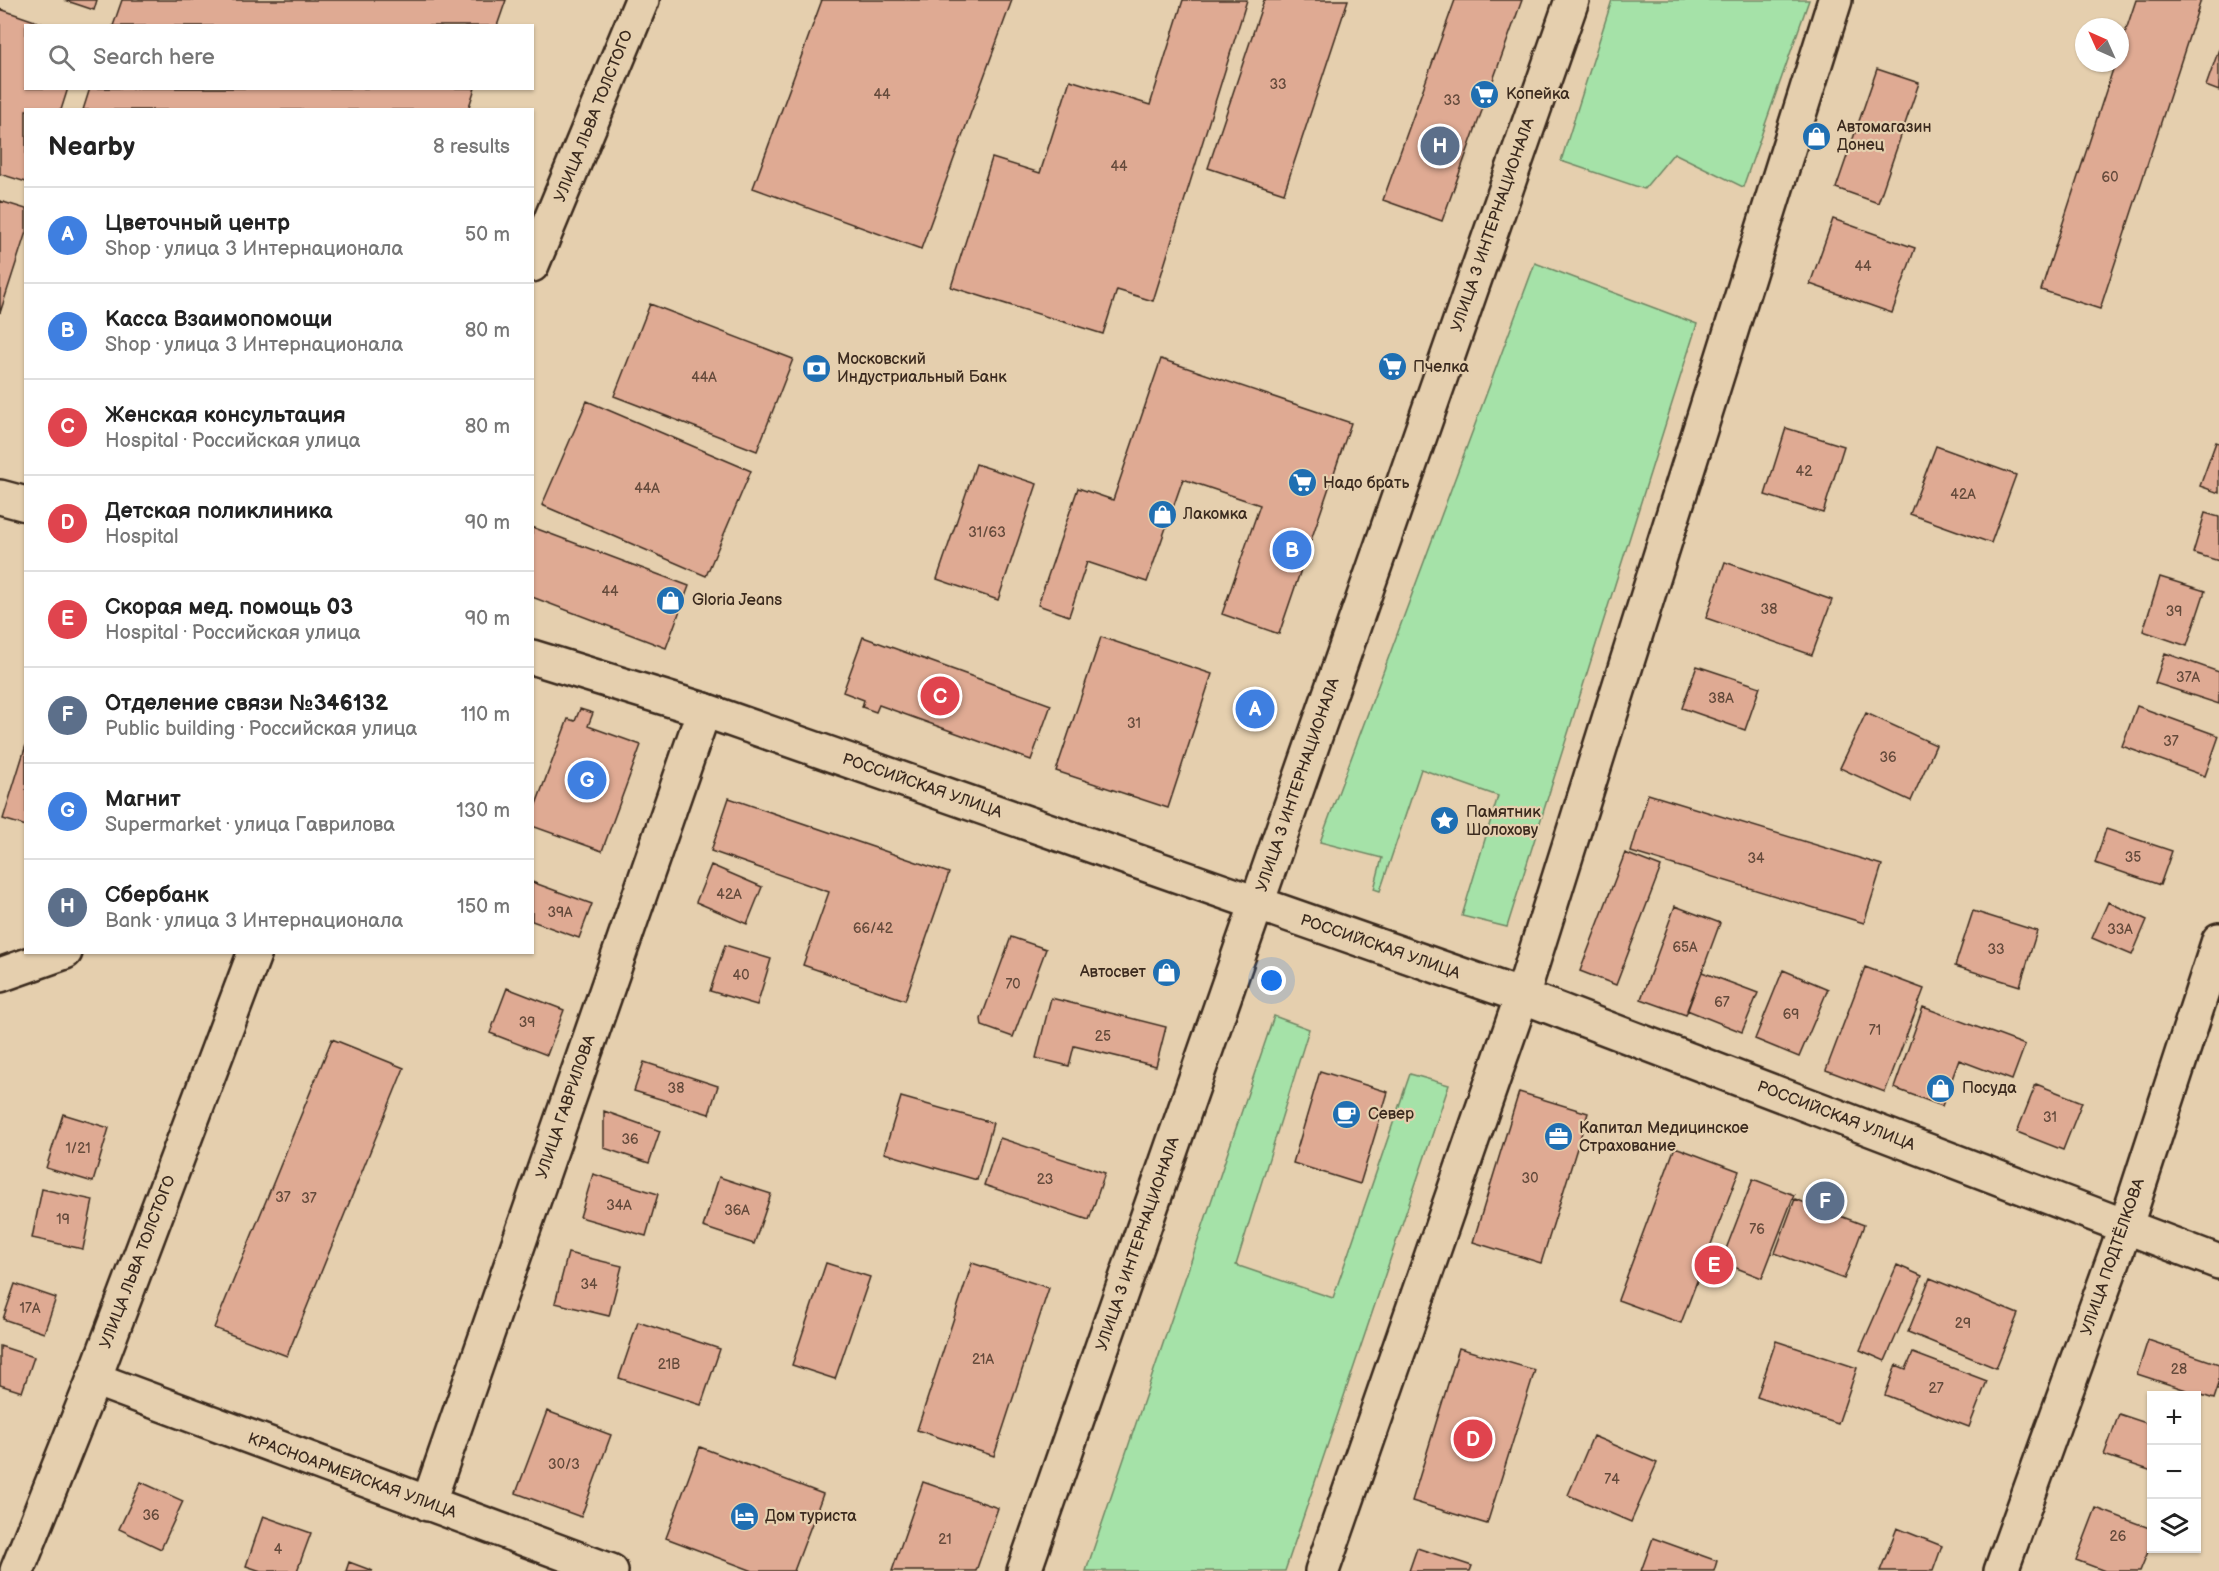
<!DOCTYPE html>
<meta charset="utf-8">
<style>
body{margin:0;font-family:"Balsamiq Sans",sans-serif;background:#f2f2f2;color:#222}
.controls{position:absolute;right:18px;bottom:18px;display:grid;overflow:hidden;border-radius:0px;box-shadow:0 2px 4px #0004}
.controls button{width:54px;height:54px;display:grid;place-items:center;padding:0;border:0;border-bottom:2px solid #e0e0e0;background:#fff;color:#222;font:30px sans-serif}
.compass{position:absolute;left:2075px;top:18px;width:54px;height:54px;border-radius:50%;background:#fff;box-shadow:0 2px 4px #0004;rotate:315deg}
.you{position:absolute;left:1272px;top:981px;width:21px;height:21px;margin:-15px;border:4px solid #fff;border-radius:50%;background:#1a73e8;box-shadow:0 0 0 9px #1a73e833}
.badge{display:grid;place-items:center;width:39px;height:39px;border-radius:50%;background:#0b8043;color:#fff;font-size:20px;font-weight:700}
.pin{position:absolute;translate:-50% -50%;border:3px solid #fff;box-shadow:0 2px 6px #0006}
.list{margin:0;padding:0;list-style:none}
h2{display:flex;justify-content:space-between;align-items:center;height:78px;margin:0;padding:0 24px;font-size:26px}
h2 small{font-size:20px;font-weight:400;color:#767676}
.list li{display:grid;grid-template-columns:39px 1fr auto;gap:18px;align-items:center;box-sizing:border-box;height:96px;padding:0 24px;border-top:2px solid #e0e0e0}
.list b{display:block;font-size:22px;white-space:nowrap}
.list p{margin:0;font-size:20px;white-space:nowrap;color:#767676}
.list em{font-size:20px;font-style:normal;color:#767676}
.icon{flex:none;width:33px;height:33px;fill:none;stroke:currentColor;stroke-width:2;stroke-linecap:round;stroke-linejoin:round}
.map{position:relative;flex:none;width:2219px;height:1571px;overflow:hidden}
.search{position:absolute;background:#fff;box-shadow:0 2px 4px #0004;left:24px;top:24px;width:510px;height:66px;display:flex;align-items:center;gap:15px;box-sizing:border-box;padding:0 21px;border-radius:0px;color:#767676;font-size:22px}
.panel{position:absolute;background:#fff;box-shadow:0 2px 4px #0004;left:24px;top:108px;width:510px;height:846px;border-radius:0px}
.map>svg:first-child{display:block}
.green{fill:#a5e2a8;stroke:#708663;stroke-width:1.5}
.building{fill:#dfaa93;stroke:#3b2a1e;stroke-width:1.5}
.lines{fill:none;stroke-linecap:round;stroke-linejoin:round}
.street-casing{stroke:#3b2a1e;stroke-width:38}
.secondary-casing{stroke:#3b2a1e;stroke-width:38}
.street{stroke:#e5cfae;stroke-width:33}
.secondary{stroke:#e5cfae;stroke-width:33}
.labels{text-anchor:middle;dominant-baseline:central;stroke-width:4.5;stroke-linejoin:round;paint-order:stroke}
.number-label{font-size:14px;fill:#644a3b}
.poi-label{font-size:16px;fill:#3b2a1e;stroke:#e5cfae;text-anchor:start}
.street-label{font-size:16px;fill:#3b2a1e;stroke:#e5cfae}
</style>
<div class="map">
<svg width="2219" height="1571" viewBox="0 0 2219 1571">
<rect width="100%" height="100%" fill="#e5cfae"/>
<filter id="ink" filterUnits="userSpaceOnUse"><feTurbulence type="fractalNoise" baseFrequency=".0167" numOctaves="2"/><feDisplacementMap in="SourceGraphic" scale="12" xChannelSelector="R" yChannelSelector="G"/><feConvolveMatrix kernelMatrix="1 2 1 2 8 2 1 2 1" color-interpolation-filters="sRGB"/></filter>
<g filter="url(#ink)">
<path class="green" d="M1612 0H1809L1743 187 1674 153 1644 189 1561 161Z
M1535 263 1697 324 1507 927 1462 916 1498 796 1421 769 1380 891 1374 889 1382 858 1320 842Z
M1274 1016 1309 1029 1236 1265 1333 1298 1410 1074 1449 1085 1285 1571H1086Z"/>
<path class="building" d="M64 0H97L94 10Z
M122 0H506L497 26H113Z
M822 0H1012L921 249 753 188Z
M1183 0H1247L1153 301 1117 290 1103 334 951 287 992 158 1040 173 1070 80 1150 105Z
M1264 0H1348L1284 193 1208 168Z
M1455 0H1522L1442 221 1383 200Z
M2136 0H2201L2100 309 2041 290 2115 63H2120V48Z
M0 9 49 26H26V88H68L61 110H26V182L0 174Z
M2219 49V91L2206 86Z
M1877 69 1919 83 1878 203 1836 188Z
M90 88H475L468 110H83Z
M0 201 26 209V232L0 313Z
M1833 219 1915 248 1892 313 1810 284Z
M650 304 793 359 757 451 614 396Z
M1161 359 1351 423 1279 634 1222 614 1260 505 1183 479 1147 582 1087 562 1069 616 1038 605 1078 488 1113 500Z
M587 401 751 471 706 576 542 505Z
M1786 428 1844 446 1823 513 1765 495Z
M2216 442 2219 443V493L2200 486Z
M1936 446 2016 475 1991 543 1910 514Z
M976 464 1037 484 998 600 937 579Z
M2205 513 2219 517V561L2193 553Z
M532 527 689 586 666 648 532 597Z
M1725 562 1832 600 1812 655 1706 618Z
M2160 577 2205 591 2187 646 2143 631Z
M863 637 1051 705 1031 760 879 705 876 712 862 707 864 700 843 692Z
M1101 637 1212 674 1168 808 1056 771Z
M2165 653 2219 672V704L2155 683Z
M1697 666 1760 687 1745 730 1682 708Z
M2137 706 2219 736 2205 776 2122 746Z
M580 709 593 713 588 726 641 745 602 851 532 826V815L568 719 575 721Z
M1866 713 1936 745 1911 801 1840 768Z
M26 745V826L3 819Z
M1648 794 1882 865 1864 923 1631 852Z
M729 798 949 873 905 1000 803 965 829 892 711 851Z
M2106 829 2172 851 2160 885 2095 863Z
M1625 853 1661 867 1616 985 1580 971Z
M711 865 762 887 747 924 696 902Z
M532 882 592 904 579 938 532 921Z
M2108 902 2147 920 2132 955 2092 938Z
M1675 906 1720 923 1686 1015 1641 999Z
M1973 911 2037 931 2020 986 1955 966Z
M1011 937 1046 949 1013 1037 982 1026 981 1019Z
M725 945 771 959 757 1005 710 991Z
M1865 967 1924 989 1885 1092 1826 1070Z
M1783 970 1828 989 1799 1057 1755 1039Z
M1702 972 1758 993 1742 1032 1687 1010Z
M507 988 564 1010 547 1055 490 1033Z
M1051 998 1166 1027 1156 1066 1074 1046 1069 1066 1036 1058Z
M1923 1007 2025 1045 2012 1080 1959 1060 1942 1106 1894 1088Z
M332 1039 404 1068 287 1356 214 1328Z
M644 1062 718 1086 709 1114 634 1091Z
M1320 1071 1388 1092 1360 1184 1293 1163Z
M2036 1084 2082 1102 2063 1150 2017 1132Z
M1519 1092 1588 1113 1541 1263 1473 1242Z
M901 1097 993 1123 977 1180 884 1153Z
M604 1111 660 1131 649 1163 604 1148Z
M63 1114 109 1128 93 1182 46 1168Z
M1000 1138 1105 1173 1089 1220 984 1185Z
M1675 1147 1739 1171 1681 1323 1618 1300Z
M593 1174 658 1194 646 1236 580 1217Z
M719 1177 771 1194 754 1244 703 1227Z
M1753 1179 1794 1195 1762 1278 1721 1262Z
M42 1189 93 1200 83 1249 32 1238Z
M1795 1199 1864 1225 1844 1279 1775 1253Z
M568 1253 622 1266 609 1316 555 1303Z
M826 1263 870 1277 835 1379 792 1365Z
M972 1263 1049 1288 994 1456 917 1430Z
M1897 1265 1922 1276 1885 1361 1860 1350Z
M1930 1278 2018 1314 1996 1368 1908 1332Z
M15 1284 56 1298 44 1333 3 1319Z
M638 1322 720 1349 701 1405 619 1378Z
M2148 1340 2219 1364V1384L2214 1399 2137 1374Z
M1776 1341 1857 1368 1838 1424 1757 1397Z
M0 1346 34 1357 22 1392 0 1385Z
M1459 1348 1535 1370 1487 1524 1412 1501Z
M1913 1353 1987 1381 1969 1427 1885 1395 1896 1365 1906 1369Z
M547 1411 611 1435 581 1517 516 1493Z
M2119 1414 2152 1425V1471L2104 1455Z
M1593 1436 1657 1463 1631 1522 1568 1495Z
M700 1447 823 1494 794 1571H753L666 1538Z
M141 1482 183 1501 161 1549 119 1529Z
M923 1482 998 1508 976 1571H892Z
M2096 1508 2152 1529V1542L2140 1571H2105L2076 1560Z
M263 1516 311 1533 297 1571H261L246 1566Z
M1897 1528 1942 1546 1933 1571H1880Z
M1653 1538 1717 1561 1714 1571H1641Z
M1417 1548 1472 1566 1470 1571H1409Z
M349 1562 373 1571H346Z"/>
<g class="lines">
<defs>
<path id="street" d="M0 975 65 952
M94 1379 611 1571
M428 1504 704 710
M2001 1571 2126 1225 2219 940"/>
<path id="secondary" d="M532 265 642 0
M0 497 26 504
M532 657 704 710 1522 996 2219 1262
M17 1571 94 1379 255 952
M1024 1571 1572 0
M1322 1571 1522 996 1835 0"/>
</defs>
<use href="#street" class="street-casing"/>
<use href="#secondary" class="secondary-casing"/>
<use href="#street" class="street"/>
<use href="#secondary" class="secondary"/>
</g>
</g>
<defs>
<symbol id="supermarket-disc" viewBox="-11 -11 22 22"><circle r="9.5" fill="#1f6fb2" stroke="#e5cfae"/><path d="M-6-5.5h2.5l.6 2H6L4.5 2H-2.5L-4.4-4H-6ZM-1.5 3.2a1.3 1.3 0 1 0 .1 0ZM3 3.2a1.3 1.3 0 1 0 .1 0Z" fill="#fff"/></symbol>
<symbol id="shop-disc" viewBox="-11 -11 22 22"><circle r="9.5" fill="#1f6fb2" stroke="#e5cfae"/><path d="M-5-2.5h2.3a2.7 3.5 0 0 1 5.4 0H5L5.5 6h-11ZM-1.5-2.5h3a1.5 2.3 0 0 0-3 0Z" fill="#fff"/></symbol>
<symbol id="bank-disc" viewBox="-11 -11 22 22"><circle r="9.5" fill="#1f6fb2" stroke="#e5cfae"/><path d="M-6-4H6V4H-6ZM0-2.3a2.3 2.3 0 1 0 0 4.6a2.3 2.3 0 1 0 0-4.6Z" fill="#fff"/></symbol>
<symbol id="sight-disc" viewBox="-11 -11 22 22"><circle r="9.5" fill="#1f6fb2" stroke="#e5cfae"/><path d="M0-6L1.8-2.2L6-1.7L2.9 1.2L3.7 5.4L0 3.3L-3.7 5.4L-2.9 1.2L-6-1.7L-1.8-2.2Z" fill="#fff"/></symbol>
<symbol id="cafe-disc" viewBox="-11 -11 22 22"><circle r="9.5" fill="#1f6fb2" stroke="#e5cfae"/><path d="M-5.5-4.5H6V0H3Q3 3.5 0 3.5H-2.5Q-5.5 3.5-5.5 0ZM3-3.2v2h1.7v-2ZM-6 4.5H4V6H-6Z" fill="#fff"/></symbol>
<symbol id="office-disc" viewBox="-11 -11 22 22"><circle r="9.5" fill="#1f6fb2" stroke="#e5cfae"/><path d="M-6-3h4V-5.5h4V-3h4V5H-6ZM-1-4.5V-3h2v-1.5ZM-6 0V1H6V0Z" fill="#fff"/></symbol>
<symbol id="hotel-disc" viewBox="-11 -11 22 22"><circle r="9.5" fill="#1f6fb2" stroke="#e5cfae"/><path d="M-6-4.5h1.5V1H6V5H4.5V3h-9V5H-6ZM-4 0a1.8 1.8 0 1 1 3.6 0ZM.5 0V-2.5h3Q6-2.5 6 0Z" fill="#fff"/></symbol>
</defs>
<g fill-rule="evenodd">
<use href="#supermarket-disc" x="1468" y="78" width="33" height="33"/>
<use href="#shop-disc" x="1800" y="120" width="33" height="33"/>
<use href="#supermarket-disc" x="1376" y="350" width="33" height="33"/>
<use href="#bank-disc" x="800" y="352" width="33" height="33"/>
<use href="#supermarket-disc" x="1286" y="466" width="33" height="33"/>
<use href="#shop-disc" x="1146" y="498" width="33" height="33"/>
<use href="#shop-disc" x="654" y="584" width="33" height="33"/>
<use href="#sight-disc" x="1428" y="804" width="33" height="33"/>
<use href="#shop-disc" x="1150" y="956" width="33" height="33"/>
<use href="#shop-disc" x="1924" y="1072" width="33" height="33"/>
<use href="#cafe-disc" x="1330" y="1098" width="33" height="33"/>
<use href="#office-disc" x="1542" y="1120" width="33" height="33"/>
<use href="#hotel-disc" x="728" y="1500" width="33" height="33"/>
</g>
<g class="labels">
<g class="number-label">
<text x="1278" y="84">33</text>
<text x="882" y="94">44</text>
<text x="1452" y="100">33</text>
<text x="1119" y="166">44</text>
<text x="2110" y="177">60</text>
<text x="1863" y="266">44</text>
<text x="704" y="377">44А</text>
<text x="1804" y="471">42</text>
<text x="647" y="488">44А</text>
<text x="1963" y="494">42А</text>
<text x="987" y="532">31/63</text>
<text x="610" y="591">44</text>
<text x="1769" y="609">38</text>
<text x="2174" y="611">39</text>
<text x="2188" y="677">37А</text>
<text x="1721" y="698">38А</text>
<text x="1134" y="723">31</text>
<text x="2171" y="741">37</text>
<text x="1888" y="757">36</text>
<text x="2133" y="857">35</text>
<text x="1756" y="858">34</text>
<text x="729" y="894">42А</text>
<text x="560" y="912">39А</text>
<text x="873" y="928">66/42</text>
<text x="2120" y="929">33А</text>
<text x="1685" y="947">65А</text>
<text x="1996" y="949">33</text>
<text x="741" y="975">40</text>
<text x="1013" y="984">70</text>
<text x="1722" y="1002">67</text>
<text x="1791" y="1014">69</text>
<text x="527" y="1022">39</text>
<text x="1875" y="1030">71</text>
<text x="1103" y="1036">25</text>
<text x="676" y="1088">38</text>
<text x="2050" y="1117">31</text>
<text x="630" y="1139">36</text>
<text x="78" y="1148">1/21</text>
<text x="1530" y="1178">30</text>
<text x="1045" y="1179">23</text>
<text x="283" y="1197">37</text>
<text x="309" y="1198">37</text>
<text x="619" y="1205">34А</text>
<text x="737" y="1210">36А</text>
<text x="63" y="1219">19</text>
<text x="1757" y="1229">76</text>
<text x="589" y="1284">34</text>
<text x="30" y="1308">17А</text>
<text x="1963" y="1323">29</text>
<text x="983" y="1359">21А</text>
<text x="669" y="1364">21В</text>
<text x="2179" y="1369">28</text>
<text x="1936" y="1388">27</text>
<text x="564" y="1464">30/3</text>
<text x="1612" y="1479">74</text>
<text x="151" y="1515">36</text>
<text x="2118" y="1536">26</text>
<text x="945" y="1539">21</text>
<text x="278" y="1549">4</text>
</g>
<g class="poi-label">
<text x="1506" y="94">Копейка</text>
<text x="1837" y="127">Автомагазин<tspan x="1837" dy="18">Донец</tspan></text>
<text x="837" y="359">Московский<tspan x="837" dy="18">Индустриальный Банк</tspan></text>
<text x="1413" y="367">Пчелка</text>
<text x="1323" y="483">Надо брать</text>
<text x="1183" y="514">Лакомка</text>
<text x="692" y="600">Gloria Jeans</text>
<text x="1466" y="812">Памятник<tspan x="1466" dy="18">Шолохову</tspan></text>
<text x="1146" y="972" text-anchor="end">Автосвет</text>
<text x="1962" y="1088">Посуда</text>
<text x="1368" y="1114">Север</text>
<text x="1579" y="1128">Капитал Медицинское<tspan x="1579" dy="18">Страхование</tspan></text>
<text x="765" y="1516">Дом туриста</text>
</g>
<g class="street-label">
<text transform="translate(594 116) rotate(-68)">УЛИЦА ЛЬВА ТОЛСТОГО</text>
<text transform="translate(1493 225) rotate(-71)">УЛИЦА 3 ИНТЕРНАЦИОНАЛА</text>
<text transform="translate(1298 785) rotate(-71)">УЛИЦА 3 ИНТЕРНАЦИОНАЛА</text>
<text transform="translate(922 786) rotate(19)">РОССИЙСКАЯ УЛИЦА</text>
<text transform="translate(1380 947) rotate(19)">РОССИЙСКАЯ УЛИЦА</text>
<text transform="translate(566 1107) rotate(-71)">УЛИЦА ГАВРИЛОВА</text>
<text transform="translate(1836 1116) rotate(21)">РОССИЙСКАЯ УЛИЦА</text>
<text transform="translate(1138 1244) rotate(-71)">УЛИЦА 3 ИНТЕРНАЦИОНАЛА</text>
<text transform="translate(2113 1257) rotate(-71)">УЛИЦА ПОДТЁЛКОВА</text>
<text transform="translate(138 1262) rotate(-69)">УЛИЦА ЛЬВА ТОЛСТОГО</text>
<text transform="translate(352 1476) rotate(20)">КРАСНОАРМЕЙСКАЯ УЛИЦА</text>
</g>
</g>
</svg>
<div class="controls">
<button>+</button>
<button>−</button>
<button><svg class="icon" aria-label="layers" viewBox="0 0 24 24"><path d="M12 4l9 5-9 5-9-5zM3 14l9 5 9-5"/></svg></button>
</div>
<svg class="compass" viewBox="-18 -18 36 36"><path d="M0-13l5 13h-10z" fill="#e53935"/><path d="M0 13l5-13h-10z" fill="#767676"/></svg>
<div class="you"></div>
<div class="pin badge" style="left:1255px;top:709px;background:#3f7fe0">A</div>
<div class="pin badge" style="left:1292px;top:550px;background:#3f7fe0">B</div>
<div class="pin badge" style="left:940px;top:696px;background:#e0444e">C</div>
<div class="pin badge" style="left:1473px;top:1439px;background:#e0444e">D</div>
<div class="pin badge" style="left:1714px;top:1265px;background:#e0444e">E</div>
<div class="pin badge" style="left:1825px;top:1201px;background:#5c6f8a">F</div>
<div class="pin badge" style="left:587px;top:780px;background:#3f7fe0">G</div>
<div class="pin badge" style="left:1440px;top:146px;background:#5c6f8a">H</div>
<div class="search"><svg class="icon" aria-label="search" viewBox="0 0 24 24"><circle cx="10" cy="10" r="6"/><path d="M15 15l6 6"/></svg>Search here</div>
<section class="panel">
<h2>Nearby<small>8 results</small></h2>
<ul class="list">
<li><span class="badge" style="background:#3f7fe0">A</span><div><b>Цветочный центр</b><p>Shop · улица 3 Интернационала</p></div><em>50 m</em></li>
<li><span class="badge" style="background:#3f7fe0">B</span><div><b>Касса Взаимопомощи</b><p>Shop · улица 3 Интернационала</p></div><em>80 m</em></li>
<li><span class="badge" style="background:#e0444e">C</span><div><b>Женская консультация</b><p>Hospital · Российская улица</p></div><em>80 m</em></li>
<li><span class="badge" style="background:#e0444e">D</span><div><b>Детская поликлиника</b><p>Hospital</p></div><em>90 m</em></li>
<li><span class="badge" style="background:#e0444e">E</span><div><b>Скорая мед. помощь 03</b><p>Hospital · Российская улица</p></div><em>90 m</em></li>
<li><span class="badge" style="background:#5c6f8a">F</span><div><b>Отделение связи №346132</b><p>Public building · Российская улица</p></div><em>110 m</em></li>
<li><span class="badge" style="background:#3f7fe0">G</span><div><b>Магнит</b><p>Supermarket · улица Гаврилова</p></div><em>130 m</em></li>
<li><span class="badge" style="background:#5c6f8a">H</span><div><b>Сбербанк</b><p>Bank · улица 3 Интернационала</p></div><em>150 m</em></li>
</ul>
</section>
</div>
